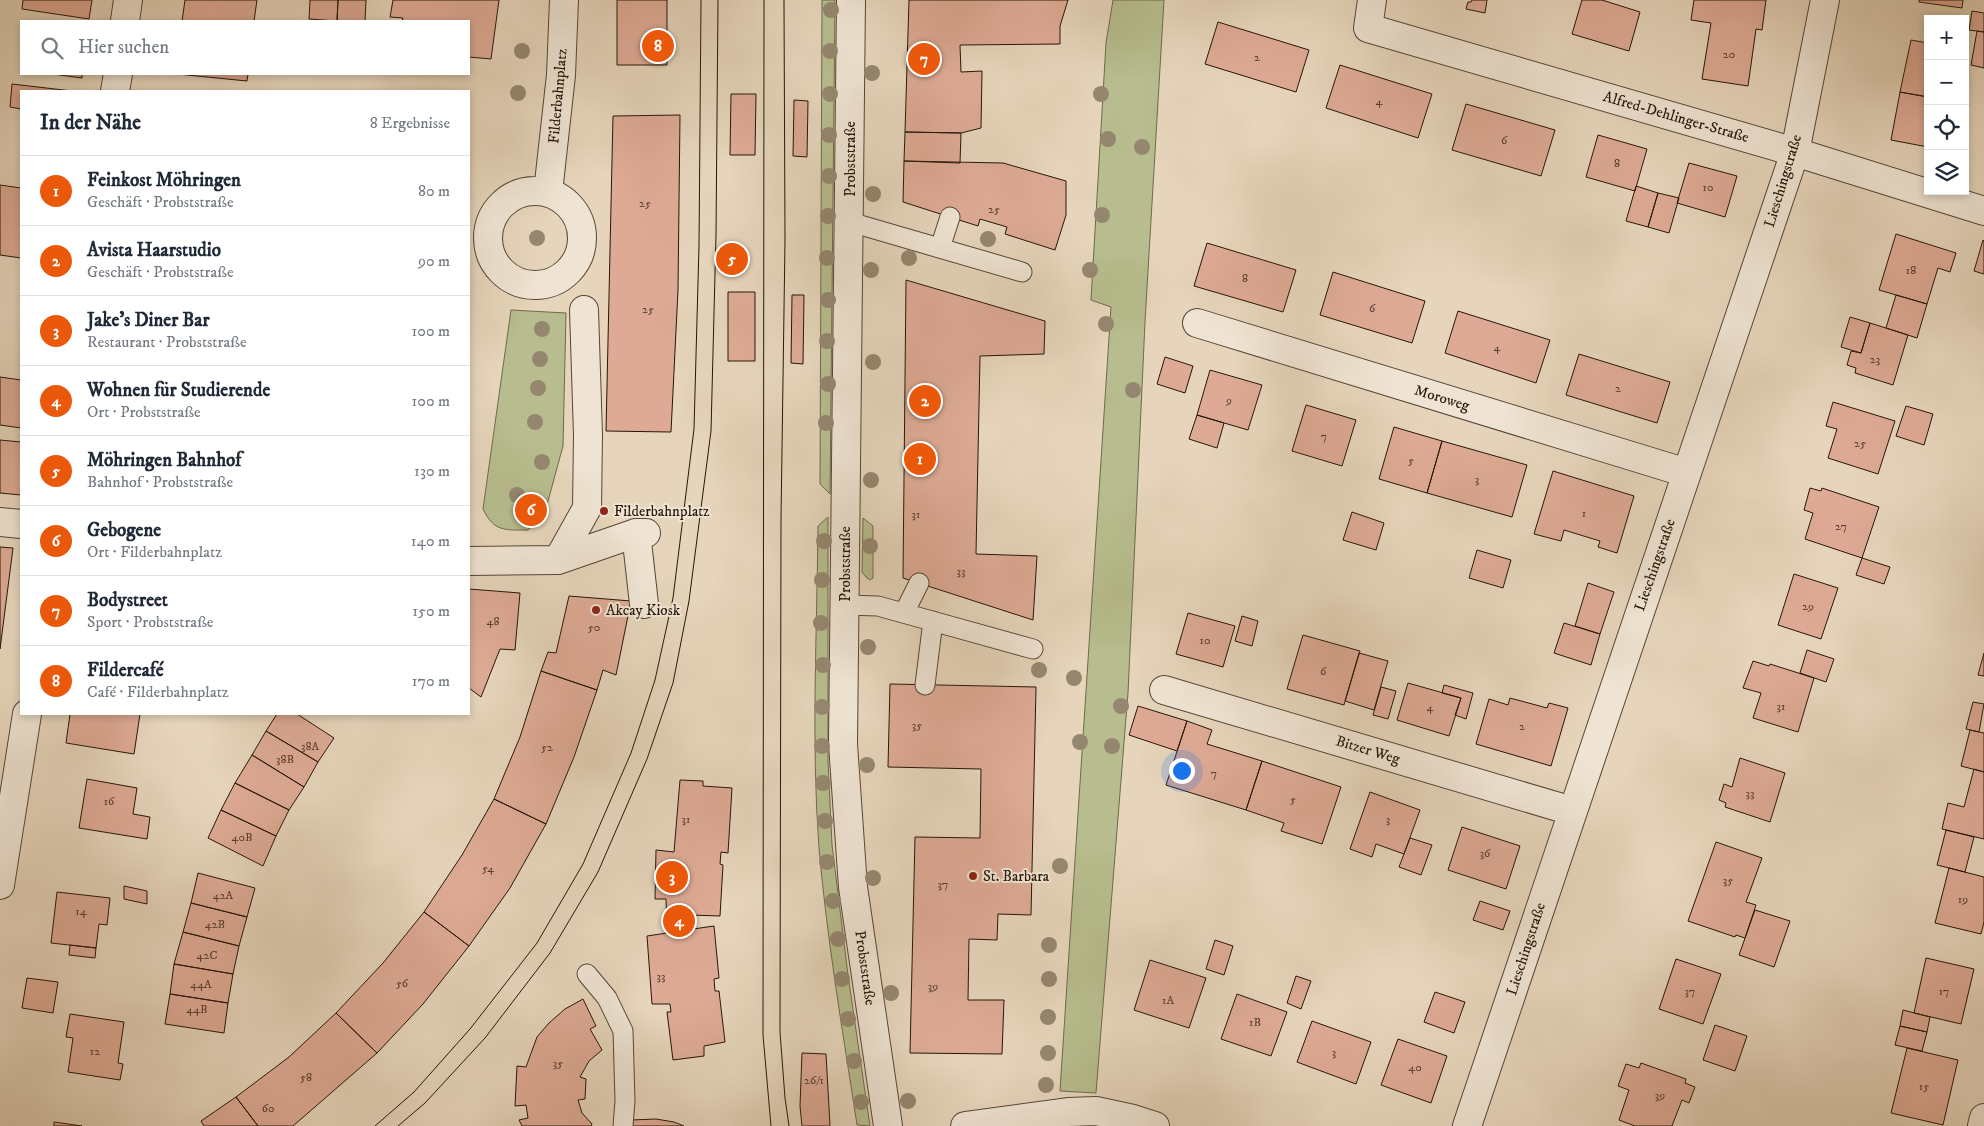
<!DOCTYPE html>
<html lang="de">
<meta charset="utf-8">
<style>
body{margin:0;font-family:"IM FELL DW Pica",serif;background:#f6f6f7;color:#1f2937}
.controls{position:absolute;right:15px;top:15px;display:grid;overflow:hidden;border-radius:0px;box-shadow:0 2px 8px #0003}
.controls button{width:45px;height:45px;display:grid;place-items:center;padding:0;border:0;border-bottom:1px solid #e0e1e3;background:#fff;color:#1f2937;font:25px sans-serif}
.you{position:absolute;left:1181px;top:770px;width:18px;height:18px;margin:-12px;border:4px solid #fff;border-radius:50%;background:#1a73e8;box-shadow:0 0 0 8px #1a73e833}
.badge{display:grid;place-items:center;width:32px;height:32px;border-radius:50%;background:#ea580c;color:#fff;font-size:16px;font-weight:700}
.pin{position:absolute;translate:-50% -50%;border:2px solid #fff;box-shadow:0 1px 5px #0006}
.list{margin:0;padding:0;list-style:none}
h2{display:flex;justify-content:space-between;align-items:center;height:65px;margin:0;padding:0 20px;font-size:21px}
h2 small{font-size:16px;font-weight:400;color:#747a83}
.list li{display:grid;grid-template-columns:32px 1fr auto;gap:15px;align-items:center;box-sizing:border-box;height:70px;padding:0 20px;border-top:1px solid #e0e1e3}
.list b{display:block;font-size:19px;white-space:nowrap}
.list p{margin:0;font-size:16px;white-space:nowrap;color:#747a83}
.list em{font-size:16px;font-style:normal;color:#747a83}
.icon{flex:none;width:28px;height:28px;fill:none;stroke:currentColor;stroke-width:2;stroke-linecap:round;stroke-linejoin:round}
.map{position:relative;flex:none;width:1984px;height:1126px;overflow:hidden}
.search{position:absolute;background:#fff;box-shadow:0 2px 8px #0003;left:20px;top:20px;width:450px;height:55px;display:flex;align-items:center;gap:12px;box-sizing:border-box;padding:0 18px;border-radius:0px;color:#747a83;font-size:19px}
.panel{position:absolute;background:#fff;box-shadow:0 2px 8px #0003;left:20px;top:90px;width:450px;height:625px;border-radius:0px}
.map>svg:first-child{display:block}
.green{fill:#b7bd8e;stroke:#6e6a4c}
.building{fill:#deaa95;stroke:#261609}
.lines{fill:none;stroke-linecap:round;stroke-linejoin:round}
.lane-casing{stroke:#564636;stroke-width:21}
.street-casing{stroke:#564636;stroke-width:30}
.lane{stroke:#efe4d3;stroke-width:19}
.street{stroke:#efe4d3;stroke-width:28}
.tram{stroke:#261609;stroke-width:1}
.tree{fill:#95876f}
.poi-dot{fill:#8f2418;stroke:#efe4d3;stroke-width:2}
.labels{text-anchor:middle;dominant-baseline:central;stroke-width:4;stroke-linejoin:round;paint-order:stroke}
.number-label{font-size:12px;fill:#543b2c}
.street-label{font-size:15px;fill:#261609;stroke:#efe4d3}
.poi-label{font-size:15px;fill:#261609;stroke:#efe4d3;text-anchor:start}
</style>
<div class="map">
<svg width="1984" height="1126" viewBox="0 0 1984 1126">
<rect width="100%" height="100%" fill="#e6d5bb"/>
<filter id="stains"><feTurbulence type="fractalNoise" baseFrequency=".004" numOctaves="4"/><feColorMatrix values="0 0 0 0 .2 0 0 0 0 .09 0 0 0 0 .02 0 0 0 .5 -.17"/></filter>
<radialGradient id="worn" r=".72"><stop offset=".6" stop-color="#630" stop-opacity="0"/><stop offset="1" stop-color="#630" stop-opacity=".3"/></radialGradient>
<path class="green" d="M822 0H835L830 494 820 484Z
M1113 0H1164L1145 322 1128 693 1096 1093 1060 1091 1111 307 1091 300 1106 43Z
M511 310 566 313 563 446 545 512 528 530C505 530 494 532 483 509Z
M828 517V761L832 845 848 975 870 1126 857 1125C843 1033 827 940 819 848 811 741 817 633 818 526Z
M863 518 873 526V578L870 580 866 577 862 572Z"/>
<path class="building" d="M23 0H92L89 19 22 9Z
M185 0H257L254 21H182Z
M310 0H338L337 21 309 19Z
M338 0H366L365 21H337Z
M393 0H499L491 59 469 57V21H402L403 18 390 17Z
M617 0H667V65H617Z
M909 0H1068L1060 26V44L960 45 961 72 982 71 981 128 961 133 905 132Z
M1472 0H1487L1485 13 1466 9 1468 2H1471Z
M1582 0H1602L1640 12 1629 51 1572 34Z
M1694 0H1766L1762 30 1756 29 1748 86 1702 79 1711 23 1691 20Z
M1919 0H1963L1962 8 1919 2Z
M1972 11 1984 13V32L1969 30Z
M1218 22 1309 50 1296 92 1205 64Z
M1977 31 1984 32V68L1971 65Z
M1911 40 1928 43V97L1900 92Z
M1340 65 1432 94 1418 138 1326 108Z
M52 74H82V78Z
M177 74H248L247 81Z
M12 84 72 91H21V109L10 107Z
M1900 92 1928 97V147L1891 140Z
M731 94H756L755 155H730Z
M794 100 808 101 807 157 793 156Z
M1466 104 1555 130 1541 176 1452 150Z
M680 115 678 290 671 432 606 431 613 116Z
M905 132 961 133 960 163 904 161Z
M1598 135 1647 149 1635 191 1586 177Z
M904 161 1003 163 1066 181V215L1055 250 1005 234 1007 227 980 219 978 226 903 202Z
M1689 163 1737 176 1725 217 1677 203Z
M0 185 21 188V258L0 255Z
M1636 186 1658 193 1648 227 1626 221Z
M1658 193 1679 198 1669 233 1648 227Z
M1896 234 1956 253 1950 272 1938 268 1927 304 1879 290Z
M1983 240 1984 241V274L1974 271Z
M1207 243 1296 270 1283 312 1194 286Z
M1333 272 1425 301 1412 343 1320 315Z
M906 280 1045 321 1044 354 980 356 976 554 1037 556 1033 620 903 578Z
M728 292H755V361H728Z
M792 295H804L803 364 791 363Z
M1896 295 1927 304 1917 338 1886 328Z
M1458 311 1550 340 1536 383 1445 353Z
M1850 317 1870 323 1861 353 1841 347Z
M1870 323 1908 335 1893 385 1855 373 1856 368 1847 365 1851 351 1861 353Z
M1579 354 1670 382 1657 423 1566 395Z
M1165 357 1193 366 1185 393 1157 384Z
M1210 370 1262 385 1248 430 1197 415Z
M0 377 21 380V428L0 425Z
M1833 402 1895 421 1878 474 1828 458 1837 429 1826 426Z
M1306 405 1356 420 1342 466 1292 451Z
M1906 406 1933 414 1924 445 1896 436Z
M1197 415 1224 423 1217 448 1189 439Z
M1394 427 1442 441 1427 493 1379 479Z
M0 440 21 442V495L0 493Z
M1442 441 1527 465 1512 517 1427 493Z
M1553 471 1634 496 1617 553 1598 547 1600 541 1564 530 1561 541 1534 534Z
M1810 488 1821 491 1822 488 1879 507 1862 558 1805 539 1813 513 1804 510Z
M1352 512 1384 523 1376 550 1343 540Z
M0 547 13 548 0 649Z
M1477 550 1511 560 1503 588 1469 578Z
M1862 558 1890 567 1884 584 1856 575Z
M1794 574 1838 588 1821 639 1778 625Z
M1588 583 1614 592 1600 634 1575 626Z
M469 589 520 593 515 650 500 649 481 697 469 688Z
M569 596 631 601 616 675 603 670 597 690 541 671 548 652 556 653Z
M1188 613 1235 626 1223 667 1176 654Z
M1242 616 1258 621 1252 646 1235 641Z
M1564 623 1600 634 1591 665 1554 653Z
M1303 635 1360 651 1344 705 1287 689Z
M1807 650 1834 659 1826 682 1800 673Z
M1359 653 1388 661 1374 710 1345 701Z
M1984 653V676L1978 675Z
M1753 661 1769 666 1770 664 1814 678 1798 732 1753 718 1761 693 1743 688Z
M541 671 597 690 574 757 546 824 494 799 520 737Z
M1408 683 1461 698 1449 736 1397 720Z
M890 684 1036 687 1031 915 998 914 997 940 969 939 968 1000H1004L1002 1054 910 1053 915 837 980 838 981 769 888 767Z
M1444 685 1473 693 1466 719 1455 715 1461 698 1442 693Z
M1381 687 1396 691 1388 719 1373 715Z
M1510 698 1547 708 1549 703 1568 708 1551 766 1476 744 1489 699 1508 705Z
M1973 702 1984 704 1979 732 1966 729Z
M1138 706 1187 721 1177 751 1129 735Z
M70 714H140L134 754 66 743Z
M277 714H297L334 738 318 762 266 731Z
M1187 721 1212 730 1207 744 1262 761 1246 810 1166 785Z
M1970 730 1984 733V772L1961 766Z
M266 731 318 762 304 787 252 755Z
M252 755 304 787 289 810 235 783Z
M1740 758 1785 773 1770 822 1725 807 1726 803 1719 800 1724 784 1732 787Z
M1262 761 1341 787 1322 844 1281 831 1284 823 1246 810Z
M1974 769 1984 772V839L1942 829 1948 803 1964 807Z
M87 779 137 788 133 814 150 817 147 839 79 828Z
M680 780 703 781V786L732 788 728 853 721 852 720 864 723 865 720 916 690 915 693 929 714 926 719 978 714 979 715 991H719L725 1042 704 1046V1056L673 1060 667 1012H671L670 1004H652L647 936 667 933 666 899H655L656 850 674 852Z
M235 783 289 810 276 836 221 810Z
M1370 792 1420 810 1404 854 1376 844 1372 857 1350 849Z
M494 799 546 824 510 888 469 946 424 912 462 855Z
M221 810 276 836 263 866 208 838Z
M1462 827 1520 846 1506 889 1448 870Z
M1946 830 1974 837 1965 872 1937 865Z
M1410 838 1432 845 1421 875 1399 867Z
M1716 842 1762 858 1746 902 1756 905 1745 938 1736 935 1735 937 1688 921Z
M1949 868 1984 877V922L1981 934 1935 923Z
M198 873 255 888 247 917 191 903Z
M124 886 147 891V904L124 899Z
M57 892 110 898 107 925 99 924 96 948 51 943Z
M1480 901 1510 911 1503 930 1473 920Z
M191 903 247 917 239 946 183 932Z
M1755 910 1790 921 1774 967 1739 955Z
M424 912 469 946 423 1004 377 1053 336 1013 383 963Z
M183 932 239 946 233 974 174 964Z
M1215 940 1233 946 1224 975 1206 969Z
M70 945 96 948 95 958 69 955Z
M1926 958 1974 969 1961 1024 1914 1013Z
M1676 959 1721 974 1703 1024 1659 1009Z
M1150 960 1206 978 1189 1028 1134 1010Z
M174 964 233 974 228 1003 170 994Z
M1296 976 1311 981 1301 1009 1287 1003Z
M27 978 58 982 53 1013 22 1008Z
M1435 992 1465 1002 1454 1033 1424 1022Z
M170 994 228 1003 224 1033 165 1024Z
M1237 994 1287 1012 1271 1056 1221 1039Z
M583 999 596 1026 590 1029 602 1050 589 1061 580 1077 586 1079 585 1099 578 1100 582 1113 592 1124 591 1126H522L519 1120 528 1118 526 1105 515 1106 517 1066 526 1067 537 1037 549 1023 565 1009Z
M1903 1010 1930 1017 1927 1032 1900 1026Z
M336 1013 377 1053 293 1126H258L236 1097 289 1057Z
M70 1014 124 1022 118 1063 123 1064 120 1080 68 1072 73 1038 66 1037Z
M1312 1021 1371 1042 1356 1084 1297 1062Z
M1715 1025 1747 1036 1735 1071 1703 1060Z
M1900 1026 1927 1032 1922 1051 1895 1045Z
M1398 1039 1447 1056 1431 1103 1381 1085Z
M1907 1048 1958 1060 1943 1125 1891 1113Z
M802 1053 826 1054 830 1126H802L800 1106Z
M1641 1063 1686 1079 1685 1083 1695 1087 1689 1103 1682 1100 1672 1126H1635L1619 1120 1629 1090 1618 1086 1626 1064 1639 1068Z
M236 1097 258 1126H204L201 1121Z
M656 1119 674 1122 684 1126H632L631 1120Z
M54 1122 82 1126H54Z"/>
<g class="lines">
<defs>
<path id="lane" d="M850 222 1022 272
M940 248 950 217
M845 605 878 606 1033 649
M904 613 919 583
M925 685 933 621
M587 974 607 998 623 1031 625 1101 623 1126"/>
<path id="street" d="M851 0 843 744 853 887 888 1126
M1372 0 1368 28 1795 152 1984 211
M125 21 128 0
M115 91 118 74
M488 238a47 47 0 1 1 94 0a47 47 0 1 1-94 0Z
M548 192 561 75 564 0
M1197 323 1687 473
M0 522 21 524
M636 533 644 604
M558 560 587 508 588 435 584 310
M469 561 558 560 636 533H646
M1164 690 1572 811
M0 885 27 714
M965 1126 1068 1112 1096 1111 1133 1119 1155 1126
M1467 1126 1795 152 1825 0
M1982 1126 1984 1118"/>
</defs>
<use href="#lane" class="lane-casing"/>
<use href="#street" class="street-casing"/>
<use href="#lane" class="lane"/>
<use href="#street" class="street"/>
<path class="tram" d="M764 0 763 1035 771 1126
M784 0 785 240 781 519 780 1032 785 1098 789 1126
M375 1126 414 1092 470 1029 537 943 583 864 631 753 655 680 673 598 694 429 699 246 701 0
M398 1126 425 1103 485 1038 550 953 598 872 647 759 673 683 689 601 711 431 716 235 718 0"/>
</g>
<g class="tree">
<circle cx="831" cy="10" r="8"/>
<circle cx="522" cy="51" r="8"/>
<circle cx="830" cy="51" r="8"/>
<circle cx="872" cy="73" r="8"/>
<circle cx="518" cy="93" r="8"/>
<circle cx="830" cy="94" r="8"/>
<circle cx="1101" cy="94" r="8"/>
<circle cx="829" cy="135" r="8"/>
<circle cx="1108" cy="139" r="8"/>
<circle cx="1142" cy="147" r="8"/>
<circle cx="829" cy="176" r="8"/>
<circle cx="873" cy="194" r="8"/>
<circle cx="1102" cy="215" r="8"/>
<circle cx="828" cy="216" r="8"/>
<circle cx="537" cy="238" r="8"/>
<circle cx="988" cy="239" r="8"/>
<circle cx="827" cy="258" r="8"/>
<circle cx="909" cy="258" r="8"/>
<circle cx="871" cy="270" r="8"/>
<circle cx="1090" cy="270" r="8"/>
<circle cx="828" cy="300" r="8"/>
<circle cx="1106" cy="324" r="8"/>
<circle cx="542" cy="329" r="8"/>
<circle cx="827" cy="341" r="8"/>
<circle cx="540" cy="359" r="8"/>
<circle cx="873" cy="362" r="8"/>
<circle cx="828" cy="384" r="8"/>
<circle cx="538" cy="388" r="8"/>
<circle cx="1133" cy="390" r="8"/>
<circle cx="535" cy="422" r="8"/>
<circle cx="826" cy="423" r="8"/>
<circle cx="542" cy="462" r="8"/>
<circle cx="871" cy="480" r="8"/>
<circle cx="517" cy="495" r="8"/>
<circle cx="824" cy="541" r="8"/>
<circle cx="870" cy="546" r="8"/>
<circle cx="822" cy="580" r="8"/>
<circle cx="821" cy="623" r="8"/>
<circle cx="868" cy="647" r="8"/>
<circle cx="823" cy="665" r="8"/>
<circle cx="1039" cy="670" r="8"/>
<circle cx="1074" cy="678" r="8"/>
<circle cx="1121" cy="706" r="8"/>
<circle cx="822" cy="707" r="8"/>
<circle cx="1080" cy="742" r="8"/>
<circle cx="822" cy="746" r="8"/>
<circle cx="1112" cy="746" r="8"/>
<circle cx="867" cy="765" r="8"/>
<circle cx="823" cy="783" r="8"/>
<circle cx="825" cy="821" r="8"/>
<circle cx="827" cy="862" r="8"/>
<circle cx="1060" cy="866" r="8"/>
<circle cx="873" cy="878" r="8"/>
<circle cx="833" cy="901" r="8"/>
<circle cx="838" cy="939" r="8"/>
<circle cx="1049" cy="945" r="8"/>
<circle cx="842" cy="979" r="8"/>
<circle cx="1049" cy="979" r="8"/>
<circle cx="891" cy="993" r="8"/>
<circle cx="1048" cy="1017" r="8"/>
<circle cx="848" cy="1019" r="8"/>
<circle cx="1048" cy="1053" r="8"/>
<circle cx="854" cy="1061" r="8"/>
<circle cx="1046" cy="1085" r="8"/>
<circle cx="908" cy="1101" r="8"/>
<circle cx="861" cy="1102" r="8"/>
</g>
<g class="poi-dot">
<circle cx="604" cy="511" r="5"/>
<circle cx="596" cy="610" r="5"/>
<circle cx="973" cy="876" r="5"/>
</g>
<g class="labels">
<g class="number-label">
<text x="1729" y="54">20</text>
<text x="1257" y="57">2</text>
<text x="1379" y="101">4</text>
<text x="1504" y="140">6</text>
<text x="1617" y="163">8</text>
<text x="1708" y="187">10</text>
<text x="645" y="203">25</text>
<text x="994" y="209">25</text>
<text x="1911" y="270">18</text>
<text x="1245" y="278">8</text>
<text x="1372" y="308">6</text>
<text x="648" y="309">25</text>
<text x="1497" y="347">4</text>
<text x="1875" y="359">23</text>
<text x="1618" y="388">2</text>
<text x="1229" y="400">9</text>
<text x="1324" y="436">7</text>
<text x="1860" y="443">25</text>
<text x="1411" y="460">5</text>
<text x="1477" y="479">3</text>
<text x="1584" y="513">1</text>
<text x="916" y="514">31</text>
<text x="1841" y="526">27</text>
<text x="961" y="571">33</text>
<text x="1808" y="606">29</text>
<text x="493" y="621">48</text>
<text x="594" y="627">50</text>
<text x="1205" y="640">10</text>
<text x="1323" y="671">6</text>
<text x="1781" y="706">31</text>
<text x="1430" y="707">4</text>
<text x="917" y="725">35</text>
<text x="1522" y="726">2</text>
<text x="310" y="746">38A</text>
<text x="547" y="747">52</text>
<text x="285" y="759">38B</text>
<text x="1214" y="773">7</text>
<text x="1750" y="793">33</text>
<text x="1293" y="799">5</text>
<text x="109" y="801">16</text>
<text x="686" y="819">31</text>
<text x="1388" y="819">3</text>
<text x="242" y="837">40B</text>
<text x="1485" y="853">36</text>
<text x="488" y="868">54</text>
<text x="1728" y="880">35</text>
<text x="943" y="884">37</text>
<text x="223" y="895">42A</text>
<text x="1963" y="899">19</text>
<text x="81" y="911">14</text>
<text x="215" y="924">42B</text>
<text x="207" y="955">42C</text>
<text x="661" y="976">33</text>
<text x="402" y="983">56</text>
<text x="201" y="984">44A</text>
<text x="933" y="986">39</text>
<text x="1690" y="991">37</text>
<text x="1944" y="991">17</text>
<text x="1168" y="1000">1A</text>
<text x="197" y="1009">44B</text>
<text x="1255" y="1022">1B</text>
<text x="95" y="1051">12</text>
<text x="1334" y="1052">3</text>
<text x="558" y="1063">35</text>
<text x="1415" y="1067">40</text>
<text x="306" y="1077">58</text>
<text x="814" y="1080">26/1</text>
<text x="1924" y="1086">15</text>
<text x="1660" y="1095">39</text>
<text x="268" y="1108">60</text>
</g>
<g class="street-label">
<text transform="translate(558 96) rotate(-85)">Filderbahnplatz</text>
<text transform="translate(1676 117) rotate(16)">Alfred-Dehlinger-Straße</text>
<text transform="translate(850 159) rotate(-90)">Probststraße</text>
<text transform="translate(1783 181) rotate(-73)">Lieschingstraße</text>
<text transform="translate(1442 398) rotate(17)">Moroweg</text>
<text transform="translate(845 564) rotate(-90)">Probststraße</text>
<text transform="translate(1655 565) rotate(-71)">Lieschingstraße</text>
<text transform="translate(1368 750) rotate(17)">Bitzer Weg</text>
<text transform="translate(1526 949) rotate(-72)">Lieschingstraße</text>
<text transform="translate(865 968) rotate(82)">Probststraße</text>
</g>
<g class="poi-label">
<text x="614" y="511">Filderbahnplatz</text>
<text x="606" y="610">Akcay Kiosk</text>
<text x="983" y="876">St. Barbara</text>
</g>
</g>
<rect width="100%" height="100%" filter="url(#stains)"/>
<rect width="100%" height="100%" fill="url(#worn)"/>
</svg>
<div class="controls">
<button>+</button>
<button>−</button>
<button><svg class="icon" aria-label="locate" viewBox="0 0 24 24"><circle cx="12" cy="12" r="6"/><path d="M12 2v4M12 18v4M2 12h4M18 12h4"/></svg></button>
<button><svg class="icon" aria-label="layers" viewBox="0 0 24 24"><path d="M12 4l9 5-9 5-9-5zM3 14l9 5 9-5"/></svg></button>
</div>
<div class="you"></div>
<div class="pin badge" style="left:920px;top:459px">1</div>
<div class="pin badge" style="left:925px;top:401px">2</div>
<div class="pin badge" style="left:672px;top:877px">3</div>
<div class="pin badge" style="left:679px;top:921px">4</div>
<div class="pin badge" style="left:732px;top:259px">5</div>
<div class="pin badge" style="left:531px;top:510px">6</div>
<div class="pin badge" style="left:924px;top:59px">7</div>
<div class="pin badge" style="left:658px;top:46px">8</div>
<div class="search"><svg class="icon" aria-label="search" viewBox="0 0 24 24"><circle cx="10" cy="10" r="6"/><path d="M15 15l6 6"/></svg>Hier suchen</div>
<section class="panel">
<h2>In der Nähe<small>8 Ergebnisse</small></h2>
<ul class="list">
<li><span class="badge">1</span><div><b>Feinkost Möhringen</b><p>Geschäft · Probststraße</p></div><em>80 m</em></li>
<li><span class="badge">2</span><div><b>Avista Haarstudio</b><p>Geschäft · Probststraße</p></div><em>90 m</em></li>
<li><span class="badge">3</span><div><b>Jake's Diner Bar</b><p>Restaurant · Probststraße</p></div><em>100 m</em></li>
<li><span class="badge">4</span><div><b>Wohnen für Studierende</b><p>Ort · Probststraße</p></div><em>100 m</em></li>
<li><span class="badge">5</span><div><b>Möhringen Bahnhof</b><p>Bahnhof · Probststraße</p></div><em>130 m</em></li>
<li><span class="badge">6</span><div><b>Gebogene</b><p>Ort · Filderbahnplatz</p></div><em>140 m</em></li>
<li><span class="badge">7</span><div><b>Bodystreet</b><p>Sport · Probststraße</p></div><em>150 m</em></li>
<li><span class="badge">8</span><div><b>Fildercafé</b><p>Café · Filderbahnplatz</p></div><em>170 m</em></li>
</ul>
</section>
</div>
